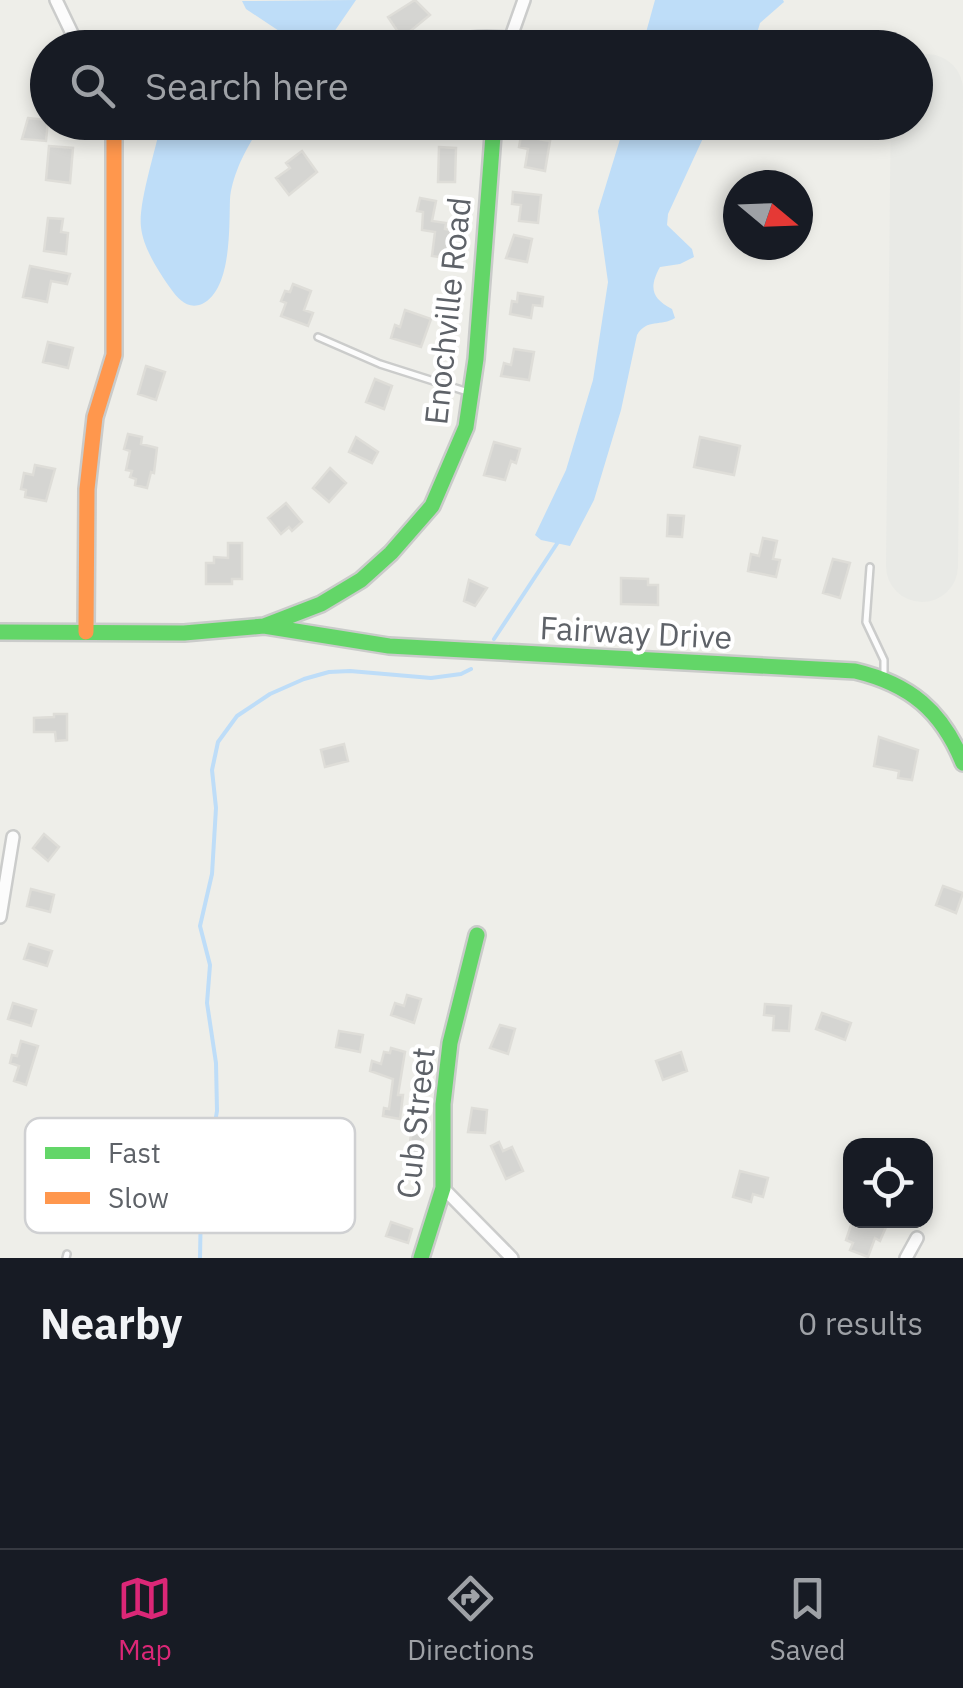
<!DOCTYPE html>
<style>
body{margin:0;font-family:"IBM Plex Sans",sans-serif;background:#242831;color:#f1f3f6}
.controls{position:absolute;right:30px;bottom:30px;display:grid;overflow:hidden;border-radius:20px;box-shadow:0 5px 15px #0003}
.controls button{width:90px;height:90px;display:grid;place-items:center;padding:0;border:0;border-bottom:2px solid #363941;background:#171b24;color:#f1f3f6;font:50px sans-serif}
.compass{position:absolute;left:723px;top:170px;width:90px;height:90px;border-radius:50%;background:#171b24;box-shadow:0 5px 15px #0003;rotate:109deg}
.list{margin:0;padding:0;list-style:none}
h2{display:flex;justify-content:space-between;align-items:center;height:130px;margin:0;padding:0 40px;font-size:42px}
h2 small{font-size:32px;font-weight:400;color:#9ea1a6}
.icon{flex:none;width:55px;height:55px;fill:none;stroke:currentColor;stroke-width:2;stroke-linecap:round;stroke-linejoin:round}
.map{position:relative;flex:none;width:963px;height:1258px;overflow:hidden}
.search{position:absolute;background:#171b24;box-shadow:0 5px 15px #0003;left:30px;right:30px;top:30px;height:110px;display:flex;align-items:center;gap:25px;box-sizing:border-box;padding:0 35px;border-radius:55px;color:#9ea1a6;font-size:38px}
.sheet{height:290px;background:#171b24}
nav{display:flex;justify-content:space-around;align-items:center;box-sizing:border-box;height:140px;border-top:2px solid #363941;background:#171b24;font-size:28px;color:#9ea1a6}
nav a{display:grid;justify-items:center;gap:5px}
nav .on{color:#db2777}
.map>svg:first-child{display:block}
.water{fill:#beddf8}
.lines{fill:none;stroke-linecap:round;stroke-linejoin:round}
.stream{stroke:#beddf8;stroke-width:4}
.runway{stroke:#e9eae6;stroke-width:72}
.building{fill:#d5d5d2;stroke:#deddd8;stroke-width:2.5}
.lane-casing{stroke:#cbcccb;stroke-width:10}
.street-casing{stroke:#cbcccb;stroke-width:16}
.fast-casing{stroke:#cacbca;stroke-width:20}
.slow-casing{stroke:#cacbca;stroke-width:20}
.lane{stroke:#fcfcfc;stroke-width:5}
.street{stroke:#fcfcfc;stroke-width:11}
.fast{stroke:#63d668;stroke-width:15}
.slow{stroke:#ff974d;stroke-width:15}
.labels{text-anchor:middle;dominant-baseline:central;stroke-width:8;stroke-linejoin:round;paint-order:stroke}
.street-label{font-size:32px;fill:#5e6268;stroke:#fff}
.key{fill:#fff;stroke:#cfd0d2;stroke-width:2.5}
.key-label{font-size:28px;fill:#5e6268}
</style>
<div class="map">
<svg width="963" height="1258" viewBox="0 0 963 1258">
<rect width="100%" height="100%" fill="#eeeee9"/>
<path class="water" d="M356 0 323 48 303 47 246 9 242 1Z
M655 0H783L784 2 760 23 753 47H642Z
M161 123H264C249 141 232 174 230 199 229 226 232 290 202 304 188 310 178 299 171 289 159 272 143 248 141 227 138 204 156 149 161 123Z
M625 123H710L668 214 667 225 692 249 694 257 680 264 660 267C649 287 651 298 672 309L675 318C661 327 647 318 637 335L621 410 594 500 570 546 541 540 535 535 566 470 593 380 608 282 598 211Z"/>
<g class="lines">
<path class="stream" d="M494 639 558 542
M200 1258 201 1204 217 1111 216 1063 207 1003 210 965 200 926 212 874 216 808 212 770 218 742 237 716 270 694 304 679 329 672 350 671 431 678 461 674 471 669"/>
<path class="runway" d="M922 566 927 90"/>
</g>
<path class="building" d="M415 0 430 15 402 38 388 17Z
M28 118 48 120 46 141 22 139Z
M521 136 550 141 545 171 525 167 528 149 519 147Z
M49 146 73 148 70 183 46 180Z
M439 147 456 148 455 182H438Z
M302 151 317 172 289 195 276 178 290 168 286 163Z
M513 192 541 195 538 223 519 221 521 205 512 204Z
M420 198 436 201 432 221 446 223 445 229 451 230 446 258 432 256 435 232 422 230 423 212 417 211Z
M48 218 63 219 61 232 68 233 66 254 44 251Z
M514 235 532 239 527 262 506 258Z
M30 266 70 274 67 284 51 281 47 302 23 297Z
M293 284 311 291 304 310 313 313 308 326 281 316 286 303 281 301 285 291 290 292Z
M518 293 543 297 542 306 533 305 531 318 510 314 512 301 517 302Z
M405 310 431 319 421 347 391 338 395 325 400 327Z
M48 342 73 348 68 368 43 362Z
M514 349 534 352 529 380 501 376 504 363 511 365Z
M146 366 165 372 156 400 138 394Z
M375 379 392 386 384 409 366 402Z
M128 434 142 437 141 444 157 448 154 473 151 472 147 488 135 485 136 479 130 477 132 471 126 470 130 451 124 449Z
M356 437 378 452 372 463 349 452Z
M700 437 740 446 734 475 694 467Z
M494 442 520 449 516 463 511 461 505 480 484 475Z
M35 465 55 469 46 501 25 497 26 490 21 489 24 473 33 475Z
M330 468 346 483 329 502 313 488Z
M286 503 302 522 292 531 289 527 281 534 268 518Z
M668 515 684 516 682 537 667 536Z
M763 538 777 541 773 559 780 560 776 577 748 571 751 554 759 556Z
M228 543H242V579H232V584H206V563H214V557L228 558Z
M833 559 850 563 840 598 823 593Z
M621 578 648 579V585H658V605L621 604Z
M469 580 487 588 475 606 464 601Z
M54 714H67V740L56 741 55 732H34V718L54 717Z
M879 737 918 750 912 780 898 778 899 771 874 766Z
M344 744 348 761 325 767 321 750Z
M44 834 59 847 48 861 33 848Z
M943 886 963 893 956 913 936 905Z
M31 889 54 895 50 912 27 906Z
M29 944 52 951 47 966 24 959Z
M407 995 421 999 414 1023 391 1015 395 1003 404 1006Z
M13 1003 36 1010 31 1026 8 1019Z
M765 1004 791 1006 789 1031 773 1030 774 1016 764 1015Z
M822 1013 851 1023 845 1040 816 1029Z
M500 1025 515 1029 508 1054 490 1048Z
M339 1031 363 1035 360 1052 336 1047Z
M21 1041 38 1046 26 1085 14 1081 19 1066 10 1063 12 1055 17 1056Z
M391 1048 405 1052 398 1095H403L400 1119 383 1116 384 1108 389 1109 393 1079 370 1071 372 1061 381 1064 384 1052 390 1053Z
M681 1052 687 1071 663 1080 656 1061Z
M472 1108 487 1110 485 1133 468 1132Z
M412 1121 425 1123 421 1152H424L423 1176H407Z
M499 1142 503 1151 512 1147 523 1171 506 1179 491 1146Z
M740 1171 768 1178 763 1197 753 1194 751 1202 733 1197Z
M391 1222 412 1229 408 1243 386 1236Z
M852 1222 872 1227 873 1223 886 1227 880 1241 875 1238 868 1257 850 1250 853 1243 846 1240Z"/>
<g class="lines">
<defs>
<path id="lane" d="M318 337 380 364 468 392
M870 567 866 622 884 660V673
M66 1258 67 1254"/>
<path id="street" d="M56 0 79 48
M440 48C463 35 484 37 509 38
M507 48 524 0
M0 917 13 837
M443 1188 512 1258
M906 1258 917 1238"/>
<path id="fast" d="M264 626 389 646 855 671C910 684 942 711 963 763
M0 632 184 633 264 626 321 604 361 580 391 553 432 506 466 427 476 359 494 122
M421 1258 443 1188V1104L450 1043 477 935"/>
<path id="slow" d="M86 632 87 489 95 417 114 355V122"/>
</defs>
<use href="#lane" class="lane-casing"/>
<use href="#street" class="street-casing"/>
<use href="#fast" class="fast-casing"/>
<use href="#slow" class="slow-casing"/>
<use href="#lane" class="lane"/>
<use href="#street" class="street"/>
<use href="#fast" class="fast"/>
<use href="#slow" class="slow"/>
</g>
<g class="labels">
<g class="street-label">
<text transform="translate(447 311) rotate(-84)">Enochville Road</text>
<text transform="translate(636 632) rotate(3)">Fairway Drive</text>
<text transform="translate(415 1123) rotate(-84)">Cub Street</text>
</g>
</g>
<rect x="25" y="1118" width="330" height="115" rx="15" class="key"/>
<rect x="45" y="1147" width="45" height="12" fill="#63d668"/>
<rect x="45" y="1192" width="45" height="12" fill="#ff974d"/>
<g class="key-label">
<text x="108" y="1163">Fast</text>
<text x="108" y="1208">Slow</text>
</g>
</svg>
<div class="controls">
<button><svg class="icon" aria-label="locate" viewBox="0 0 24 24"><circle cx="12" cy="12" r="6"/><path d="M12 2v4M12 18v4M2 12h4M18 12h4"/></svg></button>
</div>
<svg class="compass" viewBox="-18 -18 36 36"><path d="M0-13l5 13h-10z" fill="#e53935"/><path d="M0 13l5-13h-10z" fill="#9ea1a6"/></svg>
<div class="search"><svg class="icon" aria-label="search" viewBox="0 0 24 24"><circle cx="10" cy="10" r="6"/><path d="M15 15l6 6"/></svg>Search here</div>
</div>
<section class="sheet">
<h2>Nearby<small>0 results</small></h2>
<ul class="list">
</ul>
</section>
<nav>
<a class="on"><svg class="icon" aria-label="map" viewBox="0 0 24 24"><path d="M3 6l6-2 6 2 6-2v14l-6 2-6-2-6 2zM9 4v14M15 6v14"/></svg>Map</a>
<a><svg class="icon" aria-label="directions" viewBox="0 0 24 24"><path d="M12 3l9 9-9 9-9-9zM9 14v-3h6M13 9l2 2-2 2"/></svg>Directions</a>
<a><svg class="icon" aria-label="saved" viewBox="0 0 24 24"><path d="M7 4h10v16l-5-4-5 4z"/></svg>Saved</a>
</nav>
